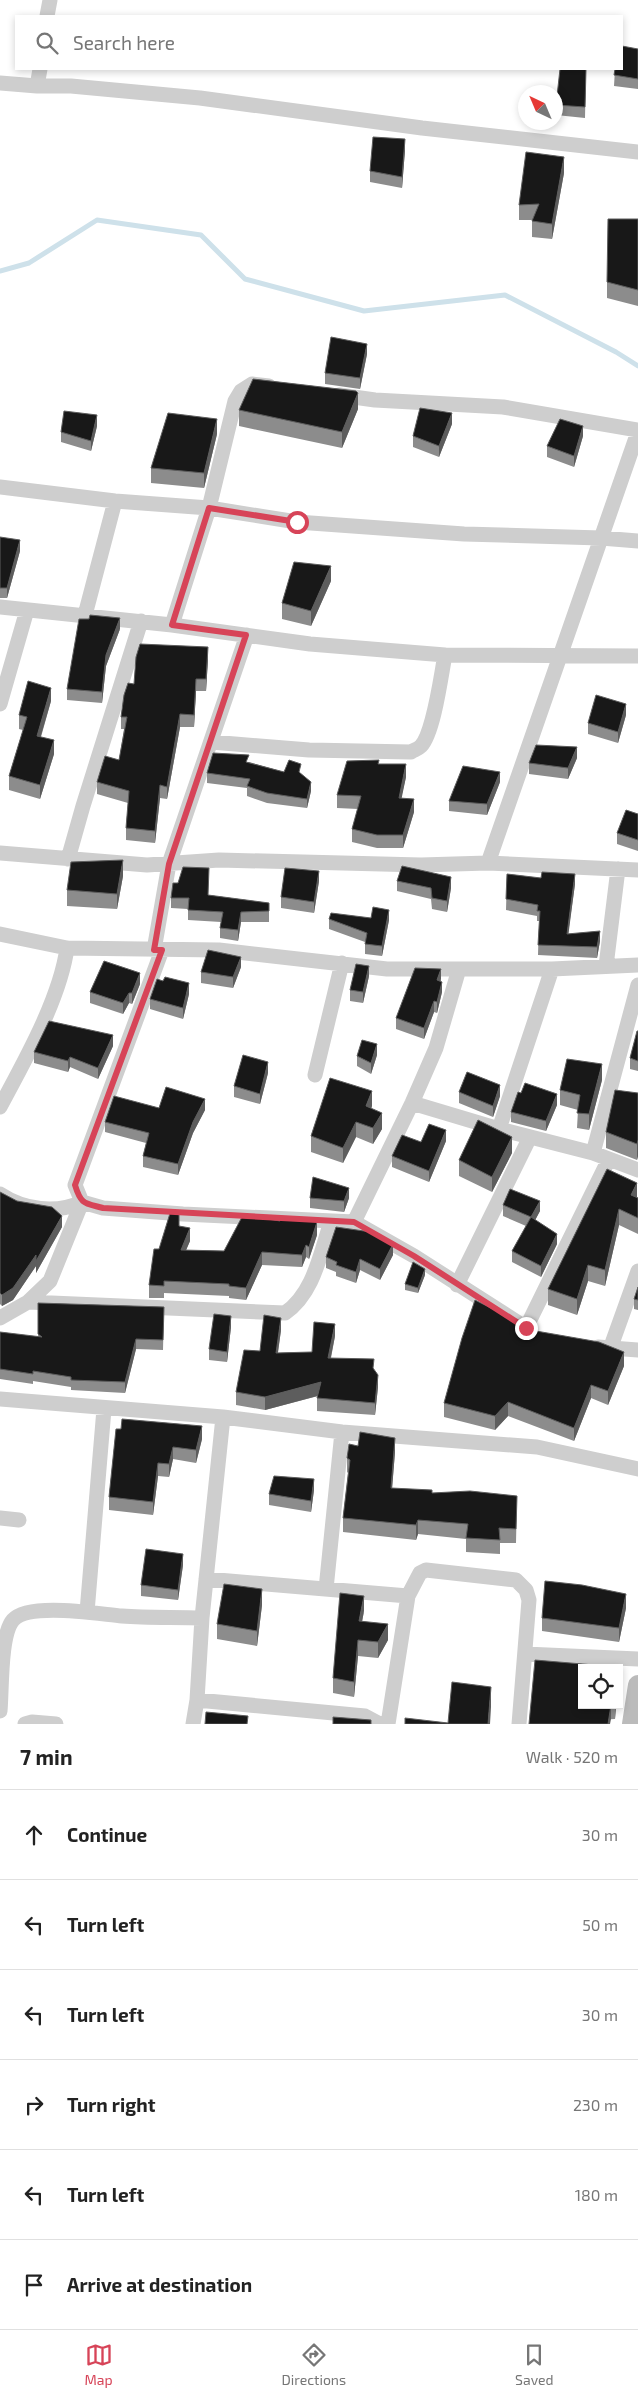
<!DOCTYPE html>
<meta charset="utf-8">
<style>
body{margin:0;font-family:"Exo 2",sans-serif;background:#f2f2f2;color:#222}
.controls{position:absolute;right:15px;bottom:15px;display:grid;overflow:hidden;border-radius:0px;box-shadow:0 2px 8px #0003}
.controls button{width:45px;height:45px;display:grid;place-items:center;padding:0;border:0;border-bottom:1px solid #e0e0e0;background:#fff;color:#222;font:25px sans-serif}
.compass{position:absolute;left:518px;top:85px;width:45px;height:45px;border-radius:50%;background:#fff;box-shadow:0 2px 8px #0003;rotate:316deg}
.stop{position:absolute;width:15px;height:15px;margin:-11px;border:4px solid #d74458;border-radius:50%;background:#fff}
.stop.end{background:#d74458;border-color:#fff;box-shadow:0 1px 5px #0008}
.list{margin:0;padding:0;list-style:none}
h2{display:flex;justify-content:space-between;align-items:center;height:65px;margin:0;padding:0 20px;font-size:21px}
h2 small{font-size:16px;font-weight:400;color:#767676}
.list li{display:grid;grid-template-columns:32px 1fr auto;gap:15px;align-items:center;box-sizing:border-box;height:90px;padding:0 20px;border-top:1px solid #e0e0e0}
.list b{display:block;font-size:19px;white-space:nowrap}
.list em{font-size:16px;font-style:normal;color:#767676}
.icon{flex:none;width:28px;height:28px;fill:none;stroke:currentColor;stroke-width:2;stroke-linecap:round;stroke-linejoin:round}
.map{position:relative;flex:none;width:638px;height:1724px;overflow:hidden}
.search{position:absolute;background:#fff;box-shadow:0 2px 8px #0003;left:15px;right:15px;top:15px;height:55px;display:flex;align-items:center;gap:12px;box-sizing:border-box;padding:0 18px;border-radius:0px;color:#767676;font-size:19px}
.sheet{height:605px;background:#fff}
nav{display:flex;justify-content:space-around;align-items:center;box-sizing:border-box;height:70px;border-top:1px solid #e0e0e0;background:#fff;font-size:14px;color:#767676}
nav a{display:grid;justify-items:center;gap:2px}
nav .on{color:#d74458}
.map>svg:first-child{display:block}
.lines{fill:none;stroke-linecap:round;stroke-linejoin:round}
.stream{stroke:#cee1ea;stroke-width:5}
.street{stroke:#cecece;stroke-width:15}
.secondary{stroke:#bbb;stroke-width:20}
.wall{fill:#8c8c8c}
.shaded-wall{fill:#5d5d5d}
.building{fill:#181818;stroke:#5d5d5d}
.route{stroke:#d74458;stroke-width:6}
</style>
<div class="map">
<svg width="638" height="1724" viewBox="0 0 638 1724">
<rect width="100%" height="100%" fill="#fff"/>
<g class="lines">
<path class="stream" d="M0 271 29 263 97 220 201 235 245 279 364 311 505 295 616 352 638 366"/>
<path class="street" d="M47 16 50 0
M0 83 37 86H71L200 98 422 128 638 152
M37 86 40 69
M339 395 375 400 503 407 638 430
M0 487 115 501 209 508 297 522 464 534 601 538 638 541
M0 607 172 625 310 644 445 655
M85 615 115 501
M172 625 209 508 235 401 241 391 252 384 269 386
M0 704 27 610
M211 742 309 750 411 752C414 750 418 749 421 746 434 732 441 675 445 655L638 656
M0 853 147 865 219 860 421 865 488 863 638 870
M68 859 83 806 141 621
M488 863 638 432
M0 934 67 948 219 950 387 969H552L638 965
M154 950 169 864 247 635
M162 950 75 1185 82 1202 103 1208 183 1214 354 1222 414 1256 528 1329
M606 966 618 869
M315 1075 342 963
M412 1103 499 1129 593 1153 638 1170
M0 1107C24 1062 60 999 67 948
M499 1129 552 969
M593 1153 638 985
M0 1194C24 1210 56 1214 82 1202
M354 1222 412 1103 436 1048 459 969
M457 1285 530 1137
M28 1302 285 1313C314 1293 320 1254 331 1222
M0 1318 28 1302 50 1281 82 1202
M526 1328 609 1159
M598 1347 638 1350
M610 1349 638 1271
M0 1399 223 1417 342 1432 537 1447 638 1469
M0 1518 19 1520
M206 1579 408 1596
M326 1589 342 1432
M87 1612 104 1409
M525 1654 638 1659
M197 1700 365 1716 380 1724
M0 1711C2 1690 0 1635 13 1620 29 1602 98 1614 122 1616 148 1618 175 1617 202 1618
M25 1724 32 1722 56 1724
M193 1724 197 1700 202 1618 223 1417
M388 1724 408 1596 420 1573 426 1570 516 1580 526 1590 529 1600 519 1724"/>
<path class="secondary" d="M632 1724 638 1685"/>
</g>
<path class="wall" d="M638 49V89L614 86 615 69Z
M586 69 585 118 556 115V105Z
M405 150 402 188 370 182V171Z
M564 173 552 239 532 237V220H519V205Z
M638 219V306L607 298V282Z
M367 354 360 389 325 384V373Z
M358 409 342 448 239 426V410Z
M452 424 439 457 413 447V436Z
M97 426 91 451 61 442V432Z
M217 434 204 488 151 483V468Z
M583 436 574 467 547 457V446Z
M0 537 20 551 7 598H0Z
M331 581 311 626 282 619V603Z
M120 629 106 666 102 703 67 700V689Z
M208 659 206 691H196L194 727H180L167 799 160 798 155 843 126 840V828L128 803 97 794V782L119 760 124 729H121V717L134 684Z
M51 701 41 737 54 754 40 799 9 790V776L23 730 19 729V715Z
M626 715 618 743 588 734V723Z
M577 758 568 779 529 774V763Z
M249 762 284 772 301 774 311 791 307 808 267 803 247 796V788L207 783V773Z
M379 764 406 777 401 798 414 812 403 848H377L352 842V829L358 809 337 808V795Z
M500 782 487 815 449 811V801Z
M638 814V851L617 844V833Z
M507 874 575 884 568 934 600 941 597 958 538 955 539 921H537V916L506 910Z
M123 876 117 909 67 906V890Z
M319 881 314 913 281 908V897Z
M397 881 451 888 447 912 432 909 431 899 397 891Z
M208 895 269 903V922H241L238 941 220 938V928L221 922 188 920V909L171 908V898Z
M329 919 389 920 382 956 365 954V942L329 929Z
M241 967 233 988 201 983V972Z
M369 976 363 1003 350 1001V990Z
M441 979V981L442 992 437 1013 434 1012 424 1039 396 1029V1018Z
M163 981 189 994 183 1019 150 1009V999Z
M140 984 132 1004 129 1003 123 1014 90 1003V992Z
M638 1031V1071L630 1069V1058Z
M113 1046 98 1079 70 1067 68 1072 34 1063V1052Z
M377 1055 371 1074 357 1066V1056Z
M268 1073 260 1104 234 1097V1086Z
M602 1080 589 1130 577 1128 578 1110 560 1105V1090Z
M459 1092 500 1096 493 1117 459 1103Z
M521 1093 557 1105 546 1131 511 1122V1112Z
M638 1093V1156L637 1160 606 1148V1132Z
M372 1106 371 1109 382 1129 373 1144 356 1137 343 1163 311 1152V1136Z
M159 1108 205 1110 193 1133 178 1175 143 1167V1156L146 1143 105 1132V1122Z
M446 1141 429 1182 392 1167V1156L421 1142Z
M512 1153 492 1192 459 1176V1160Z
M607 1169 638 1198V1234L619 1225 605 1286 588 1281 577 1315 548 1305V1289Z
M0 1192 62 1227 36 1273V1266L13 1300 2 1306 0 1304Z
M310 1198H349L344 1212 310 1208Z
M503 1205 540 1211 535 1220 557 1244 541 1277 512 1262V1251L526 1226 503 1216Z
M179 1226 190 1241 186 1250 224 1251 317 1235 309 1259 306 1257 302 1267 262 1265 246 1300 229 1298V1296L164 1293V1298H149V1285L159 1249Z
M393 1255 380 1280 360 1270 356 1283 336 1276V1272L326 1268V1257Z
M425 1275 418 1293 405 1290V1284Z
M638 1287V1310L634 1309V1299Z
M38 1303 164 1307 163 1350 136 1349 125 1393 71 1390V1387L33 1381V1384L0 1379V1332L38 1337Z
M231 1327 227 1362 209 1360V1349Z
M281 1330 278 1353 312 1352 335 1336 331 1358 374 1370 378 1387 375 1415 317 1411V1398L318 1396 265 1410 236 1405V1392L260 1351Z
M536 1331 624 1366 608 1405 591 1398 574 1441 508 1416 495 1430 444 1417V1403Z
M116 1429 202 1439 196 1463 173 1459 169 1477 158 1476 153 1515 109 1510V1497Z
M358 1446 395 1452 392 1488 432 1493 517 1496 516 1543H500V1554L466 1552V1539L418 1534 416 1540 343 1532V1518L348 1473 347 1472V1458Z
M314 1490 311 1512 269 1505V1494Z
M183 1565 178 1600 141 1596V1585Z
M262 1605 257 1646 217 1639V1624Z
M626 1608 619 1642 542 1631V1618Z
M364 1611 362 1622 388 1640 378 1658 358 1656 354 1697 333 1693V1678Z
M582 1705H616L615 1719 529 1724Z"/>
<path class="shaded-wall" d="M405 139V150L402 188V177Z
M564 157V173L552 239V224Z
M367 344V354L360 389V378Z
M358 393V409L342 448V432Z
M452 413V424L439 457V446Z
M97 415V426L91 451V441Z
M217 419V434L204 488V473Z
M583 426V436L574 467V456Z
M20 540V551L7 598V588Z
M331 566V581L311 626V611Z
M120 618V629L106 666 102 703V692L106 655Z
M208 647V659L206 691V679Z
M196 679V691L194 727V715Z
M51 688V701L37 749V736Z
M626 704V715L618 743V732Z
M180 714V727L167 799V787Z
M54 740V754L40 799V785Z
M577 747V758L568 779V768Z
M406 764V777L399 811V798Z
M500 772V782L487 815V804Z
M311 782V791L307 808V799Z
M160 785V798L155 843V831Z
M414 799V812L403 848V835Z
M123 860V876L117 909V894Z
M319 871V881L314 913V902Z
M575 874V884L567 945V934Z
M451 877V888L447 912V901Z
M389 910V920L382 956V946Z
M241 912V922L238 941V930Z
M600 931V941L597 958V947Z
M241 957V967L233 988V977Z
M369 966V976L363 1003V992Z
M441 969V979L437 991V980Z
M140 973V984L132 1004V993Z
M442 982V992L437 1013V1002Z
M189 983V994L183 1019V1008Z
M129 993V1003L123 1014V1003Z
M434 1001V1012L424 1039V1028Z
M113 1035V1046L98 1079V1068Z
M377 1044V1055L371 1074V1063Z
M70 1057V1067L68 1072V1061Z
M268 1062V1073L260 1104V1094Z
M602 1064V1080L589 1130V1114Z
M500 1085V1096L493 1117V1106Z
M372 1091V1106L366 1122V1106Z
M557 1094V1105L546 1131V1121Z
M205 1099V1110L193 1133 178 1175V1164L193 1122Z
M382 1113V1129L373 1144V1128Z
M356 1122V1137L343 1163V1148Z
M446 1130V1141L429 1182V1171Z
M512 1137V1153L492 1192V1177Z
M638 1140V1156L637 1160V1144Z
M637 1183V1199L631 1195Z
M349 1188V1198L344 1212V1201Z
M540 1201V1211L531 1228V1217Z
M619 1209V1225L605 1286V1270Z
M62 1216V1227L36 1273V1261Z
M317 1222V1235L309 1259V1247Z
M190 1228V1241L181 1262V1250Z
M557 1234V1244L541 1277V1266Z
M393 1244V1255L380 1280V1269Z
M306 1245V1257L302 1267V1255Z
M262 1252V1265L246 1300V1288Z
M36 1255V1266L13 1300 2 1306V1295Z
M360 1259V1270L356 1283V1272Z
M588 1265V1281L577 1315V1299Z
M425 1269V1275L418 1293V1288Z
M231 1316V1327L227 1362V1352Z
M281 1318V1330L276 1365V1353Z
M335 1324V1336L328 1371V1358Z
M136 1339V1349L125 1393V1382Z
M624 1352V1366L608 1405V1391Z
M378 1375V1387L375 1415V1403Z
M321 1382V1395L265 1410V1397Z
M591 1385V1398L574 1441V1428Z
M508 1402V1416L495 1430V1416Z
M202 1426V1439L196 1463V1450Z
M395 1438V1452L391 1502V1488Z
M173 1447V1459L169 1477V1464Z
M158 1463V1476L153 1515V1502Z
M314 1479V1490L311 1512V1501Z
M418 1520V1534L416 1540V1525Z
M183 1554V1565L178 1600V1590Z
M262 1589V1605L257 1646V1631Z
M626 1594V1608L619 1642V1628Z
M364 1596V1611L359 1637V1621Z
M388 1624V1640L378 1658V1642Z
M358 1640V1656L354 1697V1682Z
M491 1687V1707L490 1724H488Z
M611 1705V1719L610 1724H608Z
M615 1705H616L615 1719Z"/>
<path class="building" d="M622 46 638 49V79L614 75 615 69H622Z
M560 69H586L585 107 556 105Z
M373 137 405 139 402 177 370 171Z
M526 152 564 157 552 224 532 221 539 204 519 205Z
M608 219H638V290L607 282Z
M331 337 367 344 360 378 325 373Z
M253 379 356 391 358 393 342 432 239 410Z
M420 408 452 413 439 446 413 436Z
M64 411 97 415 91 441 61 432Z
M168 413 217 419 204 473 151 468Z
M560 419 583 426 574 456 547 446Z
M0 537 20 540 7 588H0Z
M294 562 331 566 311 611 282 603Z
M90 615 120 618 106 655 102 692 67 689 79 619H89Z
M140 644 208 647 206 679H196L194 715 180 714 167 787 160 785 155 831 126 828 129 791 97 782 105 756 119 760 127 717H121L124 695 128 683 134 684 136 657Z
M28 681 51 688 37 736 54 740 40 785 9 776 27 717 19 715Z
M596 695 626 704 618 732 588 723Z
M536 745 577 747 568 768 529 763Z
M213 753 249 755 246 762 284 772 289 760 301 764 299 772 311 782 307 799 267 793 247 786 250 779 207 773Z
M379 760 378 764H406L399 798 414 799 403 835H377L352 829 361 796 337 795 347 761Z
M463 766 500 772 487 804 449 801Z
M626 810 638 814V840L617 833Z
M123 860 117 894 67 890 71 862Z
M402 866 451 877 447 901 432 898 431 888 397 881Z
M183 867 209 868 208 895 269 903V911L241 912 238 930 220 928 223 912 188 910 189 898H171L173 883H178Z
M285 868 319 871 314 902 281 897Z
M542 872 575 874 567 934 600 931 597 947 538 945 540 911H537L538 905 506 899 507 874 541 878Z
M373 907 389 910 382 946 365 944 367 933 329 919 331 913 371 918Z
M208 950 241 957 233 977 201 972Z
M104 961 140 973 132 993H129L123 1003 90 992Z
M356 964 369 966 363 992 350 990Z
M415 968 441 969 437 980 442 982 437 1002 434 1001 424 1028 396 1018Z
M165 977 189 983 183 1008 150 999 157 979 163 981Z
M49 1021 113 1035 98 1068 70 1057 68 1061 34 1052Z
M637 1031H638V1061L630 1058Z
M362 1040 377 1044 371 1063 357 1056Z
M243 1055 268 1062 260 1094 234 1086Z
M567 1059 602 1064 589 1114 577 1113 580 1095 560 1090Z
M467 1072 500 1085 493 1106 459 1092Z
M330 1078 372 1091 366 1106 382 1113 373 1128 356 1122 343 1148 311 1136Z
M525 1083 557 1094 546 1121 511 1112 518 1092 521 1093Z
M166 1087 205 1099 193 1122 178 1164 143 1156 149 1133 105 1122 114 1096 159 1108Z
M615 1090 638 1093V1140L637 1144 606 1132Z
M478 1120 512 1137 492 1177 459 1160Z
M429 1124 446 1130 429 1171 392 1156 402 1135 421 1142Z
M607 1169 637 1183 631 1195 638 1198V1218L619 1209 605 1270 588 1265 577 1299 548 1289Z
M313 1177 349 1188 344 1201 310 1198Z
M510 1189 540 1201 531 1217 503 1205Z
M0 1192 17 1201 52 1207 62 1216 36 1261V1255L13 1288 2 1295 0 1293Z
M171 1210 179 1211V1226L190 1228 181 1250 224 1251 243 1215 280 1221 281 1217 317 1222 309 1247 306 1245 302 1255 262 1252 246 1288 229 1286V1284L164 1281V1286L149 1285 154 1249H159Z
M531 1217 557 1234 541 1266 512 1251Z
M336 1227 371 1232 393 1244 380 1269 360 1259 356 1272 336 1265 337 1262 326 1257Z
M413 1262 425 1269 418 1288 405 1284Z
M638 1287V1300L634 1299Z
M475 1300 536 1331 599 1342 624 1352 608 1391 591 1385 574 1428 508 1402 495 1416 444 1403 462 1338Z
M38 1303 164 1307 163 1340 136 1339 125 1382 71 1380V1377L33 1371V1374L0 1369V1332L42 1337 38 1334Z
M214 1314 231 1316 227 1352 209 1349Z
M264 1315 281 1318 276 1353 312 1352 314 1322 335 1324 328 1358 374 1359 373 1368 378 1375 375 1403 317 1398 321 1382 265 1397 236 1392 244 1350 260 1351Z
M122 1419 202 1426 196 1450 173 1447 169 1464 158 1463 153 1502 109 1497 116 1429H121Z
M360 1432 395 1438 391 1488 432 1490V1493L470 1491 517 1496 516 1529 499 1528 500 1540 466 1538 468 1524 418 1520 416 1525 343 1518 350 1460 347 1458 349 1444 358 1446Z
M274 1476 314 1479 311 1501 269 1494Z
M146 1549 183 1554 178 1590 141 1585Z
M545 1581 582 1585 626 1594 619 1628 542 1618Z
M224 1584 262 1589 257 1631 217 1624Z
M340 1593 364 1596 359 1621 388 1624 378 1642 358 1640 354 1682 333 1678Z
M535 1660 618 1667 582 1668V1705H611L608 1724H529Z
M452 1682 491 1687 488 1724H405V1718L448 1723Z
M206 1712 248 1716 247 1724H205Z
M333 1717 371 1720V1724H333Z"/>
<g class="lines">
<path class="route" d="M297 522 209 508 172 625 246 635 169 864 154 950H162L75 1185C81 1205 85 1203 103 1208L354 1222 414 1256 526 1328"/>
</g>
</svg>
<div class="controls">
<button><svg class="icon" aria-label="locate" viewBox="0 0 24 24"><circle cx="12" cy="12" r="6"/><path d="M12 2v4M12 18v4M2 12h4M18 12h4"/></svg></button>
</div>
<svg class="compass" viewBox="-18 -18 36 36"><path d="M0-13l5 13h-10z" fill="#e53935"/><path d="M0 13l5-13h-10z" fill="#767676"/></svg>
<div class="stop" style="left:297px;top:522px"></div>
<div class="stop end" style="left:526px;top:1328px"></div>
<div class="search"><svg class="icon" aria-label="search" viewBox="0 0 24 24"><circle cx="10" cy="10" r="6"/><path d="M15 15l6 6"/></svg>Search here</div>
</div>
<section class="sheet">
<h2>7 min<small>Walk · 520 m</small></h2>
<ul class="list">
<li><svg class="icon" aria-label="ahead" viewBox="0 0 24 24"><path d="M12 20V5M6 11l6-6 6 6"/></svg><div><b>Continue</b></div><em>30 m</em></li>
<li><svg class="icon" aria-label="left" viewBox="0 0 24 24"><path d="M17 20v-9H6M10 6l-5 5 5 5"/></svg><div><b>Turn left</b></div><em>50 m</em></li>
<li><svg class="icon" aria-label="left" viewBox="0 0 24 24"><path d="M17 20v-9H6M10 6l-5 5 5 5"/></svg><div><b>Turn left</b></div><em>30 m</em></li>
<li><svg class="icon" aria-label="right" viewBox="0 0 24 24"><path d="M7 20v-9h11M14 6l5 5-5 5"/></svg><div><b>Turn right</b></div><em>230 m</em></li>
<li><svg class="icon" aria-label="left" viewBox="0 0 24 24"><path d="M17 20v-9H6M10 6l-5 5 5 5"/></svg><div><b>Turn left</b></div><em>180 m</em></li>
<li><svg class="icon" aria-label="arrive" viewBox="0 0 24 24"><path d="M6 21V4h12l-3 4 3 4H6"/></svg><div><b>Arrive at destination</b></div></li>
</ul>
</section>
<nav>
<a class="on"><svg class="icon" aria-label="map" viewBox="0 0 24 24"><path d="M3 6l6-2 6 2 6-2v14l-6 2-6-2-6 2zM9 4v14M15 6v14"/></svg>Map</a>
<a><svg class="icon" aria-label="directions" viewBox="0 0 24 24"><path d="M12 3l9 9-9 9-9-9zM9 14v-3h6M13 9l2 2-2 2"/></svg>Directions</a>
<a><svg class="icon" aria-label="saved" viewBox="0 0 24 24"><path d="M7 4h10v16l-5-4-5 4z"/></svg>Saved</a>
</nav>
